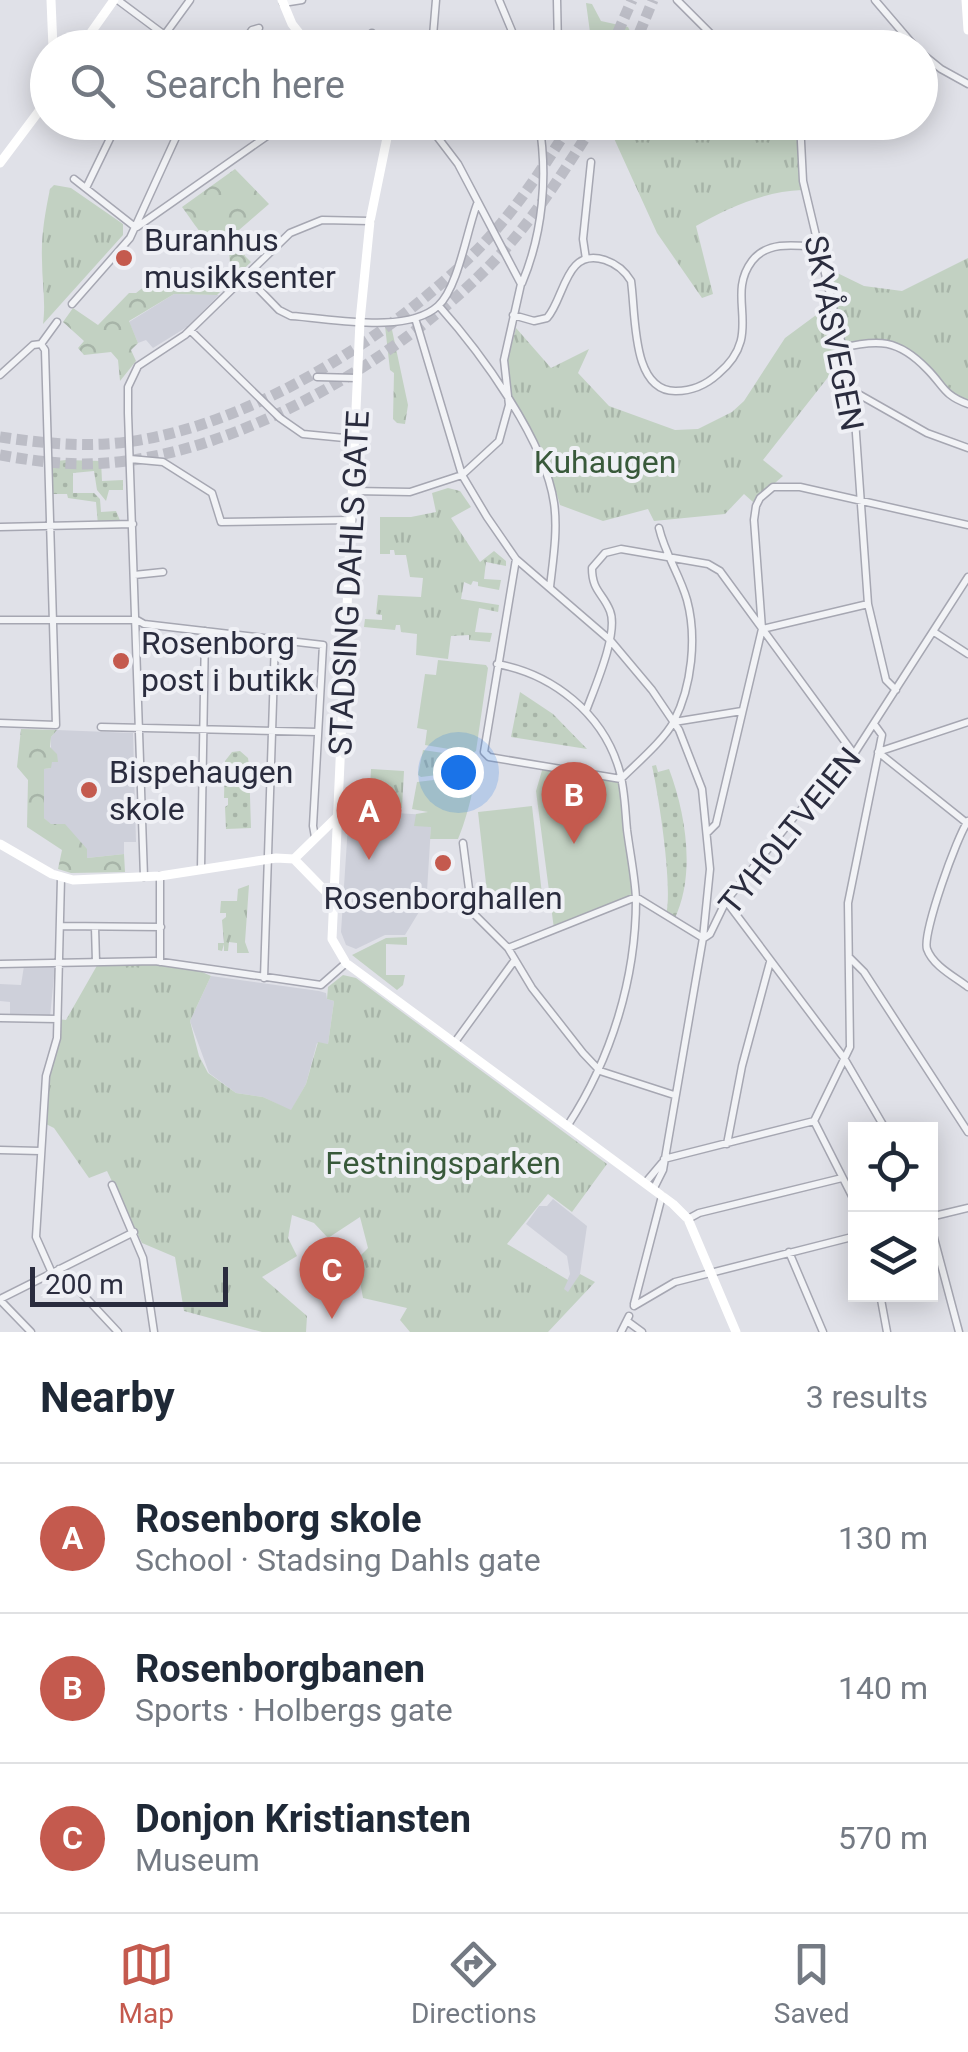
<!DOCTYPE html>
<meta charset="utf-8">
<style>
body{margin:0;font-family:Roboto,sans-serif;background:#f6f6f7;color:#1f2937}
.controls{position:absolute;right:30px;bottom:30px;display:grid;overflow:hidden;border-radius:0px;box-shadow:0 5px 25px #0003}
.controls button{width:90px;height:90px;display:grid;place-items:center;padding:0;border:0;border-bottom:2px solid #e0e1e3;background:#fff;color:#1f2937;font:50px sans-serif}
.scale{position:absolute;left:30px;bottom:25px;width:198px;box-sizing:border-box;padding-left:10px;border:5px solid #2a2c3e;border-top:0;font-size:28px;line-height:35px;white-space:nowrap;color:#2a2c3e;-webkit-text-stroke:8px #eff0f5;paint-order:stroke}
.you{position:absolute;left:458px;top:772px;width:35px;height:35px;margin:-25px;border:8px solid #fff;border-radius:50%;background:#1a73e8;box-shadow:0 0 0 15px #1a73e833}
.badge{display:grid;place-items:center;width:65px;height:65px;border-radius:50%;background:#c45a4e;color:#fff;font-size:32px;font-weight:700}
.pin{position:absolute;translate:-50% -82px;filter:drop-shadow(0 2px 5px #0008)}
.pin::after{content:'';position:absolute;top:52px;width:35px;height:30px;background:inherit;clip-path:polygon(0 0,100% 0,50% 100%)}
.list{margin:0;padding:0;list-style:none}
h2{display:flex;justify-content:space-between;align-items:center;height:130px;margin:0;padding:0 40px;font-size:42px}
h2 small{font-size:32px;font-weight:400;color:#747a83}
.list li{display:grid;grid-template-columns:65px 1fr auto;gap:30px;align-items:center;box-sizing:border-box;height:150px;padding:0 40px;border-top:2px solid #e0e1e3}
.list b{display:block;font-size:38px;white-space:nowrap}
.list p{margin:0;font-size:32px;white-space:nowrap;color:#747a83}
.list em{font-size:32px;font-style:normal;color:#747a83}
.icon{flex:none;width:55px;height:55px;fill:none;stroke:currentColor;stroke-width:2;stroke-linecap:round;stroke-linejoin:round}
.map{position:relative;flex:none;width:968px;height:1332px;overflow:hidden}
.search{position:absolute;background:#fff;box-shadow:0 5px 25px #0003;left:30px;right:30px;top:30px;height:110px;display:flex;align-items:center;gap:25px;box-sizing:border-box;padding:0 35px;border-radius:55px;color:#747a83;font-size:38px}
.sheet{height:580px;background:#fff}
nav{display:flex;justify-content:space-around;align-items:center;box-sizing:border-box;height:140px;border-top:2px solid #e0e1e3;background:#fff;font-size:28px;color:#747a83}
nav a{display:grid;justify-items:center;gap:5px}
nav .on{color:#c45a4e}
.map>svg:first-child{display:block}
.built{fill:#ced0da}
.grass{fill:#c2d1c2}
.forest{fill:url(#forest-crowns)}
.park{fill:url(#park-tufts)}
.garden{fill:url(#garden-dots)}
.lines{fill:none;stroke-linecap:round;stroke-linejoin:round}
.highway-tunnel{stroke:#bcbdc6;stroke-width:11;stroke-dasharray:11 5.5;stroke-linecap:butt}
.street-casing{stroke:#a6a7b2;stroke-width:9}
.street{stroke:#f2f3f6;stroke-width:6}
.secondary{stroke:#fff;stroke-width:9}
.poi-dot{fill:#c45a4e;stroke:#eff0f5;stroke-width:4}
.labels{text-anchor:middle;dominant-baseline:central;stroke-width:8;stroke-linejoin:round;paint-order:stroke}
.poi-label{font-size:32px;fill:#2a2c3e;stroke:#eff0f5;text-anchor:start}
.street-label{font-size:32px;fill:#2a2c3e;stroke:#eff0f5}
.park-label{font-size:32px;fill:#38593a;stroke:#eff0f5}
</style>
<div class="map">
<svg width="968" height="1332" viewBox="0 0 968 1332">
<defs>
<pattern id="forest-crowns" width="20" height="18" patternUnits="userSpaceOnUse" patternTransform="scale(2.5)"><rect width="20" height="18" fill="#c2d1c2"/><path d="M2 6a3 3 0 1 1 6 0M12 15a3 3 0 1 1 6 0" fill="none" stroke="#a7b4a8"/></pattern>
<pattern id="park-tufts" width="24" height="20" patternUnits="userSpaceOnUse" patternTransform="scale(2.5)"><rect width="24" height="20" fill="#c2d1c2"/><path d="M3 7l-1-3M5 7V3M7 7l1-3M15 17l-1-3M17 17v-4M19 17l1-3" fill="none" stroke="#a7b4a8"/></pattern>
<pattern id="garden-dots" width="8" height="8" patternUnits="userSpaceOnUse" patternTransform="scale(2.5)"><rect width="8" height="8" fill="#c2d1c2"/><path d="M2 2h.1M6 6h.1" fill="none" stroke="#a7b4a8" stroke-width="1.8" stroke-linecap="round"/></pattern>
</defs>
<rect width="100%" height="100%" fill="#e0e1e8"/>
<path class="built" d="M174 294 219 295 187 327 153 348 146 340 138 343 129 322Z
M57 730 133 733 136 842H124V854L87 858 44 818V769L51 768V737Z
M349 810 427 815 431 827 426 907H422L405 935H385L356 949 346 945 341 932Z
M24 966H55L50 1017 10 1016V1002L0 1001V984L21 985Z
M211 976 319 991 326 993 327 999 334 1001 328 1044 317 1043 306 1084 291 1111 263 1097 236 1093 209 1073 190 1021Z
M553 1199 587 1226 580 1274 569 1293 563 1290 570 1274 567 1256 526 1224 539 1206H547Z"/>
<path class="grass" d="M438 660 486 665 488 668 476 751 473 753 425 745 427 730 417 728 425 674 436 675Z
M543 767 621 779 636 897 554 929 536 791Z
M476 775C472 796 465 823 458 839H430L431 827 414 826 416 814 428 812 412 809 417 782Z
M532 806 543 903 489 910 478 812Z
M407 937V945L386 944V975H405L403 985 397 990 352 955 386 938Z"/>
<path class="forest" d="M235 169 269 204 239 230 245 256 251 262 217 295 174 294 129 321 138 343 131 350 136 361 120 381 118 360 111 352 84 355 78 348 84 341 63 322 73 308 98 325 129 293H136L154 279 165 276C185 290 211 286 231 273L229 252C206 247 196 225 182 207Z
M391 325 408 405 405 424 397 423 393 419 394 373 390 370 385 326Z
M21 729 57 730 51 737 50 747 57 754 58 762H52L51 768 44 769V818L51 824H65L87 849V858L124 854 125 872 71 873 58 869 62 850 27 827 28 780 17 767Z"/>
<path class="park" d="M586 3 592 4 601 21 628 27 638 47H592Z
M759 122 795 123 802 190C766 191 727 208 696 226L713 294 702 298 657 233 607 123Z
M54 185 71 188 123 224V235L43 324C46 302 42 283 42 260 41 236 45 213 50 189Z
M968 258V404L900 350 876 340 842 348 853 391 829 376 763 460 783 476 753 502 744 494 725 514 654 521 648 509 603 521 560 505 544 452 511 398 507 361 516 328 551 368 589 349 578 373 609 406 675 430 698 429 732 412 744 401 785 338 831 304 823 266 864 286 902 291Z
M448 488 460 491 471 507 451 518 480 562 494 551 506 561V566L486 562 484 579 501 580 499 590 478 586V582L473 581 471 585 464 582 461 599 499 605 498 612 479 608 475 632 492 633 490 642 469 640V635L451 636 448 659 416 655 417 634 401 632 400 625H396L395 630 364 627 365 619 382 620V615L376 614 378 595 421 597 423 578 410 577 406 555H395L394 550H390V554H380V517H411L436 512 432 493Z
M423 750 477 758 478 770 421 777 418 775Z
M371 769 404 771 402 808 369 806Z
M249 885 245 942 249 953H237V943L229 942 228 951H224V944L222 951 218 950V943H224L222 920 226 917V913H220L221 901H237L238 889Z
M155 961 191 967 211 976 190 1021 199 1056 208 1073 236 1093 263 1097 291 1110 306 1084 318 1042 328 1044 334 1001 327 999 328 987 343 975 356 978 607 1164 572 1212 548 1194 507 1244 568 1280 564 1289 568 1292 580 1274 595 1282 548 1332H410L400 1320 407 1308 363 1298 356 1260 368 1248 360 1217 328 1238 314 1223 292 1215 288 1238 297 1256 262 1277 307 1316 306 1332H262L184 1311 175 1257 142 1243 107 1171 89 1178 54 1128 42 1122 46 1076 56 1048 57 1019 66 1020 99 962Z"/>
<path class="garden" d="M66 460 101 461 102 481 123 480V490H109L106 501 97 490 94 471 73 473V493H94L100 499 101 512 116 511 122 525H98L96 502 68 498 67 494H48V462Z
M520 692 553 714 587 749 511 737Z
M240 751 248 758 249 765 251 828 226 829 225 807 228 805V798H224L225 761 232 752Z
M656 765 658 772 669 769C686 814 696 876 674 920L666 915C673 888 659 797 652 766Z"/>
<g class="lines">
<path class="highway-tunnel" d="M611 48 632 0
M633 48 653 0
M0 437C35 442 70 446 106 444 237 436 393 337 482 245 517 208 545 165 572 122
M0 455C35 461 70 466 106 463 243 453 404 356 497 258 536 216 565 170 595 122"/>
<defs>
<path id="street" d="M499 0 519 48
M557 0 558 48
M677 0 725 48
M875 0 916 48
M119 1 182 48
M283 3 302 0
M155 48 190 0
M240 48 252 30 259 28
M366 48 372 33
M432 48 436 0
M920 52 941 69 968 84
M800 122 803 181 853 391 868 604 886 680 896 690
M74 179 135 227
M86 188 118 122
M137 227 287 122
M586 259 583 239 591 162
M246 276 279 310 291 316C330 318 406 335 438 306 458 288 467 230 477 204
M522 283C543 233 548 176 539 122
M72 304 130 238 183 122
M439 306C481 353 545 440 554 503 558 530 553 560 550 587
M513 315 534 321 547 318C565 298 565 247 605 260 617 264 625 271 631 281 636 314 631 392 676 391 692 391 707 384 718 374 766 334 724 298 752 261 767 241 795 245 817 247
M415 318 462 475 487 517 516 559 610 640 652 690 679 730 702 789 710 869 703 938 663 1170 654 1188
M190 330 280 418 303 434 355 439
M841 348C878 339 898 339 927 369 944 386 943 395 968 404
M0 375 33 345 41 344 57 322
M317 377 357 378
M853 391 927 433 968 448
M130 459 163 462 212 493 221 522 352 520
M354 491 410 492 462 475 499 441 509 405 504 360 521 284 458 164 426 122
M0 527 133 524
M516 559 484 752 489 757 621 779
M134 575 163 572
M0 620H137L144 624 323 645 313 826 315 837
M762 629 868 604
M934 632 968 654
M497 664C553 674 603 714 619 769 625 789 625 810 627 830 630 853 635 877 636 899 636 979 611 1059 568 1125
M586 711C594 689 619 633 610 611 603 593 592 591 592 568L605 553 621 549 708 564 720 571 854 754
M674 722 742 711
M968 722 878 752 968 824
M0 723 56 725 45 350 41 344
M101 727 318 732
M622 778C637 763 665 739 674 721 692 686 697 637 687 600 680 575 665 554 659 528
M968 821C957 836 922 934 927 949 933 966 955 977 968 987
M707 833 716 824 762 629 754 520 756 506 760 498 773 487H800L968 525
M463 843 472 912 508 948 532 988 583 1053 600 1071 674 1095
M201 869 205 631
M160 876V962
M144 877 128 413V387L138 366 185 335 290 233 322 220 370 221
M726 901 844 1058 886 1130
M60 926 161 927
M95 927 96 962
M704 938 710 934 726 901 794 817 854 754 968 577
M508 948 636 897 703 938
M849 957 864 972 968 1132
M0 964 155 961 321 985 346 963
M264 978 275 640
M0 1018 57 1019
M455 1042 514 961
M727 1144 742 1066 770 962
M0 1150 40 1151
M664 1159 814 1121
M646 1182 662 1163
M112 1185 143 1258 154 1332
M856 1204 814 1121 850 1047 848 903 882 735 874 724
M930 1217 968 1208
M688 1219 699 1213 842 1178
M930 1223 959 1332
M789 1252 823 1332
M59 1269 118 1332
M52 1273 36 1237 46 1076 57 1038 61 878
M880 1294 887 1332
M0 1299 134 1232
M0 1300 31 1332
M634 1304 662 1196
M634 1306 675 1282 856 1236
M627 1321 642 1332
M621 1332 629 1316"/>
</defs>
<use href="#street" class="street-casing"/>
<use href="#street" class="street"/>
<path class="secondary" d="M51 0 53 48
M282 0 292 24 311 48
M966 0 968 30
M80 48 114 0
M386 122 388 133 370 221 360 321 332 939 346 963 673 1204 688 1219 736 1332
M0 163 48 99
M0 844 52 874 73 880 160 876 276 858 294 859 337 817
M294 859 333 899"/>
</g>
<g class="poi-dot">
<circle cx="124" cy="258" r="10"/>
<circle cx="121" cy="661" r="10"/>
<circle cx="89" cy="790" r="10"/>
<circle cx="443" cy="863" r="10"/>
</g>
<g class="labels">
<g class="poi-label">
<text x="144" y="240">Buranhus<tspan x="144" dy="37">musikksenter</tspan></text>
<text x="141" y="643">Rosenborg<tspan x="141" dy="37">post i butikk</tspan></text>
<text x="109" y="772">Bispehaugen<tspan x="109" dy="37">skole</tspan></text>
<text x="443" y="898" text-anchor="middle">Rosenborghallen</text>
</g>
<g class="street-label">
<text transform="translate(834 333) rotate(79)">SKYÅSVEGEN</text>
<text transform="translate(349 583) rotate(-87)">STADSING DAHLS GATE</text>
<text transform="translate(790 831) rotate(-51)">TYHOLTVEIEN</text>
</g>
<g class="park-label">
<text x="605" y="462">Kuhaugen</text>
<text x="443" y="1163">Festningsparken</text>
</g>
</g>
</svg>
<div class="controls">
<button><svg class="icon" aria-label="locate" viewBox="0 0 24 24"><circle cx="12" cy="12" r="6"/><path d="M12 2v4M12 18v4M2 12h4M18 12h4"/></svg></button>
<button><svg class="icon" aria-label="layers" viewBox="0 0 24 24"><path d="M12 4l9 5-9 5-9-5zM3 14l9 5 9-5"/></svg></button>
</div>
<div class="scale">200 m</div>
<div class="you"></div>
<div class="pin badge" style="left:369px;top:860px">A</div>
<div class="pin badge" style="left:574px;top:844px">B</div>
<div class="pin badge" style="left:332px;top:1319px">C</div>
<div class="search"><svg class="icon" aria-label="search" viewBox="0 0 24 24"><circle cx="10" cy="10" r="6"/><path d="M15 15l6 6"/></svg>Search here</div>
</div>
<section class="sheet">
<h2>Nearby<small>3 results</small></h2>
<ul class="list">
<li><span class="badge">A</span><div><b>Rosenborg skole</b><p>School · Stadsing Dahls gate</p></div><em>130 m</em></li>
<li><span class="badge">B</span><div><b>Rosenborgbanen</b><p>Sports · Holbergs gate</p></div><em>140 m</em></li>
<li><span class="badge">C</span><div><b>Donjon Kristiansten</b><p>Museum</p></div><em>570 m</em></li>
</ul>
</section>
<nav>
<a class="on"><svg class="icon" aria-label="map" viewBox="0 0 24 24"><path d="M3 6l6-2 6 2 6-2v14l-6 2-6-2-6 2zM9 4v14M15 6v14"/></svg>Map</a>
<a><svg class="icon" aria-label="directions" viewBox="0 0 24 24"><path d="M12 3l9 9-9 9-9-9zM9 14v-3h6M13 9l2 2-2 2"/></svg>Directions</a>
<a><svg class="icon" aria-label="saved" viewBox="0 0 24 24"><path d="M7 4h10v16l-5-4-5 4z"/></svg>Saved</a>
</nav>
